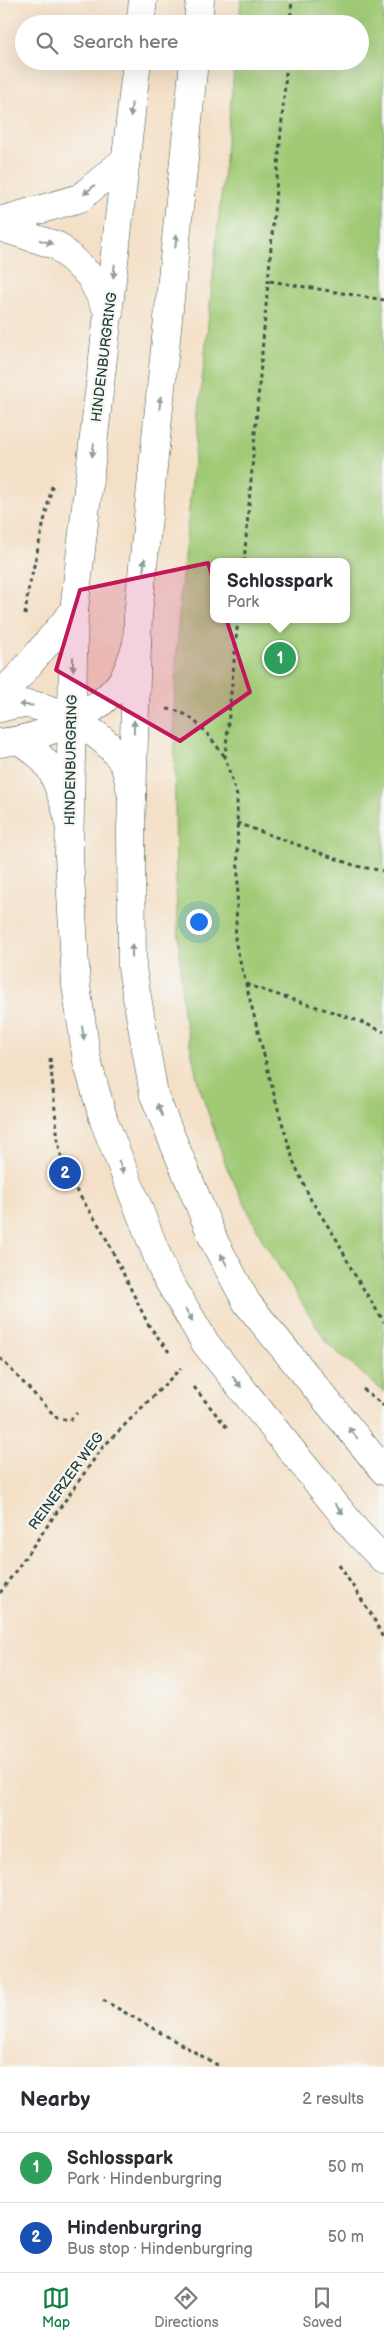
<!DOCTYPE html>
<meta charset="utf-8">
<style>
body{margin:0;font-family:"Balsamiq Sans",sans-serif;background:#f7f7f7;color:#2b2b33}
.you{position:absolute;left:198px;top:921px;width:18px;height:18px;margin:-12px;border:4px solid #fff;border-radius:50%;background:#1a73e8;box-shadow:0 0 0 8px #1a73e833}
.badge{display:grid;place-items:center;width:32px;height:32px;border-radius:50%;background:#0b8043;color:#fff;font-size:16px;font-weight:700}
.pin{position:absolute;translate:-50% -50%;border:2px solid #fff;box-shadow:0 1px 5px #0006}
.popup{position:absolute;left:210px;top:558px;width:140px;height:65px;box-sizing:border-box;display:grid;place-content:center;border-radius:10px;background:#fff;filter:drop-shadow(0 1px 4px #0005);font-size:16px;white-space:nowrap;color:#7c7c81}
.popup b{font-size:19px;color:#2b2b33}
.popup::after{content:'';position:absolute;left:50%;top:100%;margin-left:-10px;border:10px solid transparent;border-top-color:#fff}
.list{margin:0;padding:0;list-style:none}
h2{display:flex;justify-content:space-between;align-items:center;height:65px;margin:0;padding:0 20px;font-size:21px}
h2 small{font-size:16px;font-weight:400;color:#7c7c81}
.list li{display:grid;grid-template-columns:32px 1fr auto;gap:15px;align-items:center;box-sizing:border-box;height:70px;padding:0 20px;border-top:1px solid #e1e1e2}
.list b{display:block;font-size:19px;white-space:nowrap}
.list p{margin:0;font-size:16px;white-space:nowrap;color:#7c7c81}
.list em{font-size:16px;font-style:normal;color:#7c7c81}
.icon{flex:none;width:28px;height:28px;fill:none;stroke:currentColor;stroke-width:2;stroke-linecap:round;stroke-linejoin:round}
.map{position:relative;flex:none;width:384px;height:2067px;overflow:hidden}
.search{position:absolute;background:#fff;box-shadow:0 5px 20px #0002;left:15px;right:15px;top:15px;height:55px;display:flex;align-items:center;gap:12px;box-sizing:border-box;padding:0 18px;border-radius:28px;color:#7c7c81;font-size:19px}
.sheet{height:205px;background:#fff}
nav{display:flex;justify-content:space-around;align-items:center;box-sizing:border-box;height:70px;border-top:1px solid #e1e1e2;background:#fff;font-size:14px;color:#7c7c81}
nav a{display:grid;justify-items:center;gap:2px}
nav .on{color:#0b8043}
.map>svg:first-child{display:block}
.green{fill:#a0ca76;stroke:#608455;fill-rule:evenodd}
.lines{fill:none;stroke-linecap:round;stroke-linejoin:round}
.minor-casing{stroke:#3f554a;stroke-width:29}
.tertiary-casing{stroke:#3f554a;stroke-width:29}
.path{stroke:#3f554a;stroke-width:3;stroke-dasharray:4 4;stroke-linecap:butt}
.minor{stroke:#fff;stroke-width:28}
.tertiary{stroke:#fff;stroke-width:28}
.oneway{fill:#8f9e9a}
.marked{fill:#c2185b;fill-opacity:0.2;stroke:#c2185b;stroke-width:4;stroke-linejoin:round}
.labels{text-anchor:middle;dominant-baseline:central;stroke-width:4.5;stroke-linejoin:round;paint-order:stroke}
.street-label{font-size:14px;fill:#1f3d34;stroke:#f6f6f2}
</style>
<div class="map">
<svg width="384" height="2067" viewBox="0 0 384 2067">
<rect width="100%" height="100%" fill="#f6f6f2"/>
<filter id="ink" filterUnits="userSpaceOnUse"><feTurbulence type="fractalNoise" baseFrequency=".02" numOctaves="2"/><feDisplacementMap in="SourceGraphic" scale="10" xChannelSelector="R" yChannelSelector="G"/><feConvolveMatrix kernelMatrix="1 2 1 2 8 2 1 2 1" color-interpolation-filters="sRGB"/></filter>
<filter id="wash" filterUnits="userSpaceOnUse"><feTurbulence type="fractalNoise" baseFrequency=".0096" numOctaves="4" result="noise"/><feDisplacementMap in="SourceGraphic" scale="20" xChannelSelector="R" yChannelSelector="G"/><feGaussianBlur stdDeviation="1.12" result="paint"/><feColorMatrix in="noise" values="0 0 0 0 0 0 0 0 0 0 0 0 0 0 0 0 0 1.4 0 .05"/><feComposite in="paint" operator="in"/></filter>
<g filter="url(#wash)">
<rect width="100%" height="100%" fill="#f4e0c7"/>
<path class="green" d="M241 0H384V1392L328 1344 264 1243 227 1168 198 1083 183 1012 176 889 174 710 179 607 235 61H360V24H239ZM214 562H346V619H214Z"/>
</g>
<g filter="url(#ink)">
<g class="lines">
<defs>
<path id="minor" d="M0 221 80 198 126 159
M0 227 58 246 90 276 109 313
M0 695 21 674 74 611
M0 708C7 706 16 704 23 704 56 706 108 735 124 765 128 773 129 786 132 795
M20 741C55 762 57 782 69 819
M0 743C43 738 96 716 122 681 129 671 132 656 137 645"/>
<path id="tertiary" d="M140 24 143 0
M198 24 200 0
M137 61 74 611 69 856 76 985 87 1061 104 1121 164 1273 206 1344 358 1533 384 1560
M194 61 138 616 131 830 132 968 154 1095 215 1243 247 1303 384 1471"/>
</defs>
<use href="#minor" class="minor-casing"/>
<use href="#tertiary" class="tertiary-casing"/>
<path class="path" d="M290 24 292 0
M270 281 384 300
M244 562 287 61
M25 615 28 592 53 482
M238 619 225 757 237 796 238 886 235 941 276 1102 294 1163 311 1200 337 1240 353 1272 384 1322
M167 709C194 711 211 739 225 757
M237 823 356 866 384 871
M246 984C291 1001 340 1011 384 1032
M50 1058 58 1141 65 1173 102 1230 148 1324 169 1352
M0 1358 57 1418 70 1420 77 1413
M194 1387 228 1429
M363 1389 384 1406
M339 1565 373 1617 384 1640
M0 1593 102 1448 181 1368
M103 2000 221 2067"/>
<use href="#minor" class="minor"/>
<use href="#tertiary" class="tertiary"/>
</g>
<defs><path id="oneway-solid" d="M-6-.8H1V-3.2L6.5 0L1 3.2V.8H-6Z" transform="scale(1.25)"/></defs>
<g class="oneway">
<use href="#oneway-solid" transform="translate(131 110) rotate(96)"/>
<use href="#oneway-solid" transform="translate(89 190) rotate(140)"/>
<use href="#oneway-solid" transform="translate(176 241) rotate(-84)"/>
<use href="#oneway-solid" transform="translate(46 242) rotate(18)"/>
<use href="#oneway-solid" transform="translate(114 271) rotate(96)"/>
<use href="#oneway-solid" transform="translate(160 403) rotate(-84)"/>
<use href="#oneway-solid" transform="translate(93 450) rotate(97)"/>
<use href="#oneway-solid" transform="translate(144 565) rotate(-84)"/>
<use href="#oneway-solid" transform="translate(73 664) rotate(90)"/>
<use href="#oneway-solid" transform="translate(26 705) rotate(-177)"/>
<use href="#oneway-solid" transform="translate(134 727) rotate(-89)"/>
<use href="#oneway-solid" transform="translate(132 951) rotate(-91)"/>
<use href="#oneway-solid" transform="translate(83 1033) rotate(82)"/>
<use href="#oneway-solid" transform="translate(160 1110) rotate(-112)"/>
<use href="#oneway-solid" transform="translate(121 1167) rotate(70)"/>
<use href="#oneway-solid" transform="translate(224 1260) rotate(-118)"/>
<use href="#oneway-solid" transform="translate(189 1315) rotate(60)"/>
<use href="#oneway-solid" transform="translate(237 1382) rotate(51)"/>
<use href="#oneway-solid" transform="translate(353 1433) rotate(-129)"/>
<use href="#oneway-solid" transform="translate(339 1509) rotate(51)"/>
</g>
</g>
<path class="marked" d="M208 563 250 692 180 741 56 670 80 590Z"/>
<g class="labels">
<g class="street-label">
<text transform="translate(104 357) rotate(-83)">HINDENBURGRING</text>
<text transform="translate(71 760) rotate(-89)">HINDENBURGRING</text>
<text transform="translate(66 1481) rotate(-54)">REINERZER WEG</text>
</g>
</g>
</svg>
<div class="you"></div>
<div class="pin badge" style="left:280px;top:658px;background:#2e9e5b">1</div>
<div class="popup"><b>Schlosspark</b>Park</div>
<div class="pin badge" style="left:65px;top:1173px;background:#1a4fb4">2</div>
<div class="search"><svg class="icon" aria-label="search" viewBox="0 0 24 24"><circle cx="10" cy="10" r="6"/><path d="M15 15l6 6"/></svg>Search here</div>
</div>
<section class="sheet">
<h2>Nearby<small>2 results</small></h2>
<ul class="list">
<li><span class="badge" style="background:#2e9e5b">1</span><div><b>Schlosspark</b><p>Park · Hindenburgring</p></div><em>50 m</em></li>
<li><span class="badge" style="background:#1a4fb4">2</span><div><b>Hindenburgring</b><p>Bus stop · Hindenburgring</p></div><em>50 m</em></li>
</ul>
</section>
<nav>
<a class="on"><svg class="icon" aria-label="map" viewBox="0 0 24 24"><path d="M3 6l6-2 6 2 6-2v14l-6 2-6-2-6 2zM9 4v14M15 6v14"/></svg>Map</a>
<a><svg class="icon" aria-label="directions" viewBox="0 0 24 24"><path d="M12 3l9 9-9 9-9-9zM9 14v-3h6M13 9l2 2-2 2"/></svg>Directions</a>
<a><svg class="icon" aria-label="saved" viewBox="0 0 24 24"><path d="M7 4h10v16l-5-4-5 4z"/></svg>Saved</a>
</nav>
